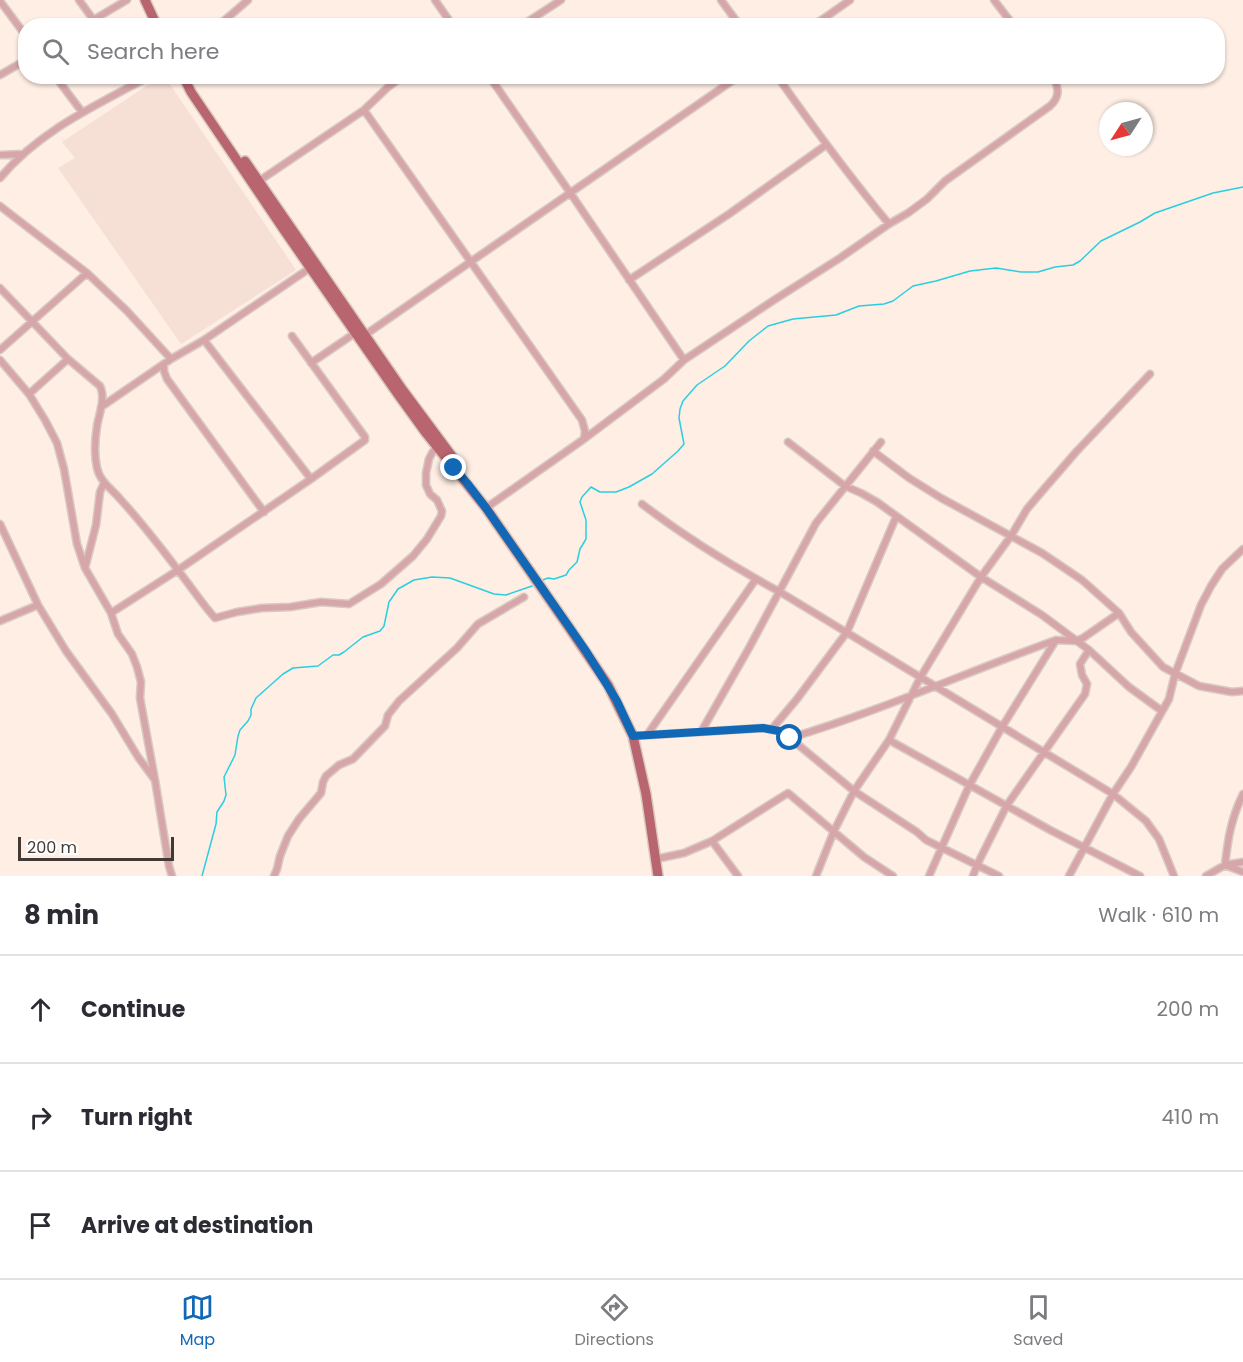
<!DOCTYPE html>
<meta charset="utf-8">
<style>
body{margin:0;font-family:Poppins,sans-serif;background:#f2f2f3;color:#2b2b33}
.compass{position:absolute;left:1099px;top:102px;width:54px;height:54px;border-radius:50%;background:#fff;box-shadow:0 2px 4px #0004;rotate:234deg}
.scale{position:absolute;left:18px;bottom:15px;width:156px;box-sizing:border-box;padding-left:6px;border:3px solid #403936;border-top:0;font-size:16px;line-height:21px;white-space:nowrap;color:#403936;-webkit-text-stroke:4px #fff;paint-order:stroke}
.stop{position:absolute;width:18px;height:18px;margin:-14px;border:4px solid #1068b6;border-radius:50%;background:#fff}
.stop.end{background:#1068b6;border-color:#fff;box-shadow:0 2px 6px #0008}
.list{margin:0;padding:0;list-style:none}
h2{display:flex;justify-content:space-between;align-items:center;height:78px;margin:0;padding:0 24px;font-size:26px}
h2 small{font-size:20px;font-weight:400;color:#7c7c81}
.list li{display:grid;grid-template-columns:39px 1fr auto;gap:18px;align-items:center;box-sizing:border-box;height:108px;padding:0 24px;border-top:2px solid #e1e1e2}
.list b{display:block;font-size:22px;white-space:nowrap}
.list em{font-size:20px;font-style:normal;color:#7c7c81}
.icon{flex:none;width:33px;height:33px;fill:none;stroke:currentColor;stroke-width:2;stroke-linecap:round;stroke-linejoin:round}
.map{position:relative;flex:none;width:1243px;height:876px;overflow:hidden}
.search{position:absolute;background:#fff;box-shadow:0 2px 4px #0004;left:18px;right:18px;top:18px;height:66px;display:flex;align-items:center;gap:15px;box-sizing:border-box;padding:0 21px;border-radius:24px;color:#7c7c81;font-size:22px}
.sheet{height:402px;background:#fff}
nav{display:flex;justify-content:space-around;align-items:center;box-sizing:border-box;height:84px;border-top:2px solid #e1e1e2;background:#fff;font-size:16px;color:#7c7c81}
nav a{display:grid;justify-items:center;gap:3px}
nav .on{color:#1068b6}
.map>svg:first-child{display:block}
.commercial{fill:#f6dfd5}
.lines{fill:none;stroke-linecap:round;stroke-linejoin:round}
.stream{stroke:#29cfe1;stroke-width:1.5}
.minor-casing{stroke:#d8cac1;stroke-width:9}
.primary-casing{stroke:#d8cac1;stroke-width:12}
.minor{stroke:#d7a6aa;stroke-width:6}
.primary{stroke:#b9656f;stroke-width:9}
.route{stroke:#1068b6;stroke-width:8}
</style>
<div class="map">
<svg width="1243" height="876" viewBox="0 0 1243 876">
<rect width="100%" height="100%" fill="#feeee4"/>
<path class="commercial" d="M160 77H165L296 270 181 344 58 168 75 158 62 142Z"/>
<g class="lines">
<path class="stream" d="M540 581 548 578 554 579 566 575 569 570 577 562 580 549 586 539V520L580 502 582 497 591 487 600 492H616L629 487 652 474 678 451 684 444 679 418 680 409 683 401 697 385 725 366 749 341 768 326 793 319 836 315 859 306 884 304 893 301 913 286 936 281 970 271 996 268 1021 272H1038L1055 267 1073 265 1080 261 1101 241 1140 222 1155 213 1213 193 1243 187
M202 876 216 824 217 812 224 801 226 795 224 777 235 755 238 736 240 730 248 721 251 715V709L256 698 283 674 293 668 318 666 333 655H339L344 652 363 637 380 631 384 626 389 602 398 589 414 580 432 577 450 578 494 594 506 595 532 586"/>
<defs>
<path id="minor" d="M79 0 98 26
M435 0 453 26
M721 0 740 26
M994 0 1014 26
M0 1 26 36
M83 26 127 0
M218 26 248 0
M521 26 561 0
M813 26 850 0
M0 75 26 60
M55 76 82 112
M489 76 571 194 684 360
M777 76C813 127 849 176 889 224
M364 110 582 420 585 431 584 439 486 508
M0 155 23 154
M0 178C40 130 97 105 150 76
M256 183 364 110 388 87 403 76
M0 206 87 273 127 311 171 359
M629 280 729 214 826 145
M0 288 68 359 100 386C106 398 99 414 97 426 95 439 94 455 97 468 100 482 112 489 121 500 145 526 166 554 187 582 196 594 205 607 215 618L237 612 262 608 290 607 321 602 349 604 381 584 413 556 427 539 441 516 442 511 437 500 430 494 426 485V473L429 459 432 453 437 447
M362 337 739 76
M204 340 311 479
M0 350 87 273
M0 360 29 394 45 420 57 443 64 469 77 544 85 568 111 613 118 634 132 654 137 667 141 682 140 698 155 780
M311 363 358 331
M164 364V371L167 379 264 512
M29 394 68 359
M101 407 171 359 204 340 310 268
M584 439 664 379 684 360 774 300 840 258 889 224 908 213 927 199 945 181 1050 106C1060 97 1059 89 1053 76
M788 442 845 486 861 493 877 502 981 577 1042 615 1089 650 1129 687 1162 711
M873 451 909 478 941 498 1042 553 1082 580 1119 613 1131 632 1163 667 1199 686 1232 692 1243 691
M642 504C685 537 732 566 780 592L1113 794 1146 821 1159 839 1174 876
M0 524 38 605 66 651 112 714 138 757 155 780 169 866 172 876
M85 568 96 525 100 492 104 483
M111 613 178 570 311 479 365 440V437L292 336
M0 621 38 605
M771 730 797 699 847 632 896 517
M701 732 749 648 816 523 881 442
M647 735 756 579
M633 736 763 728 779 731 790 738 854 791 917 832 926 840 999 876
M790 738C880 711 967 672 1056 640L1076 641 1083 638 1119 613
M889 740 1050 830 1140 876
M1243 794C1231 819 1228 838 1225 865L1243 862
M712 841 738 876
M656 859 684 853 712 841 788 793 864 857 893 876
M274 876 277 869 280 856 288 836 299 819 321 793 323 782 326 776 339 765 353 759 385 726 388 715 399 701 457 648 478 624 524 597
M816 876 834 831 854 791 889 740 920 678 981 577 1011 536 1027 509 1038 496 1076 452 1150 374
M929 876 969 786 1002 727 1056 640
M973 876 977 865 1007 805 1085 694 1087 684 1082 675 1080 664 1089 650
M1069 876 1113 794 1131 767 1169 699 1175 674 1201 605 1211 586 1222 569 1243 549
M1206 876 1225 865 1243 872"/>
<path id="primary" d="M145 0 157 26
M183 76 191 92 284 230 397 393 426 433 486 508 568 626 608 685 633 736 646 794 658 876
M245 161 402 389 454 459"/>
</defs>
<use href="#minor" class="minor-casing"/>
<use href="#primary" class="primary-casing"/>
<use href="#minor" class="minor"/>
<use href="#primary" class="primary"/>
</g>
<g class="lines">
<path class="route" d="M454 468 467 483 486 508 586 651 617 701 633 736 763 728 779 731 790 738"/>
</g>
</svg>
<svg class="compass" viewBox="-18 -18 36 36"><path d="M0-13l5 13h-10z" fill="#e53935"/><path d="M0 13l5-13h-10z" fill="#7c7c81"/></svg>
<div class="scale">200 m</div>
<div class="stop" style="left:790px;top:738px"></div>
<div class="stop end" style="left:454px;top:468px"></div>
<div class="search"><svg class="icon" aria-label="search" viewBox="0 0 24 24"><circle cx="10" cy="10" r="6"/><path d="M15 15l6 6"/></svg>Search here</div>
</div>
<section class="sheet">
<h2>8 min<small>Walk · 610 m</small></h2>
<ul class="list">
<li><svg class="icon" aria-label="ahead" viewBox="0 0 24 24"><path d="M12 20V5M6 11l6-6 6 6"/></svg><div><b>Continue</b></div><em>200 m</em></li>
<li><svg class="icon" aria-label="right" viewBox="0 0 24 24"><path d="M7 20v-9h11M14 6l5 5-5 5"/></svg><div><b>Turn right</b></div><em>410 m</em></li>
<li><svg class="icon" aria-label="arrive" viewBox="0 0 24 24"><path d="M6 21V4h12l-3 4 3 4H6"/></svg><div><b>Arrive at destination</b></div></li>
</ul>
</section>
<nav>
<a class="on"><svg class="icon" aria-label="map" viewBox="0 0 24 24"><path d="M3 6l6-2 6 2 6-2v14l-6 2-6-2-6 2zM9 4v14M15 6v14"/></svg>Map</a>
<a><svg class="icon" aria-label="directions" viewBox="0 0 24 24"><path d="M12 3l9 9-9 9-9-9zM9 14v-3h6M13 9l2 2-2 2"/></svg>Directions</a>
<a><svg class="icon" aria-label="saved" viewBox="0 0 24 24"><path d="M7 4h10v16l-5-4-5 4z"/></svg>Saved</a>
</nav>
